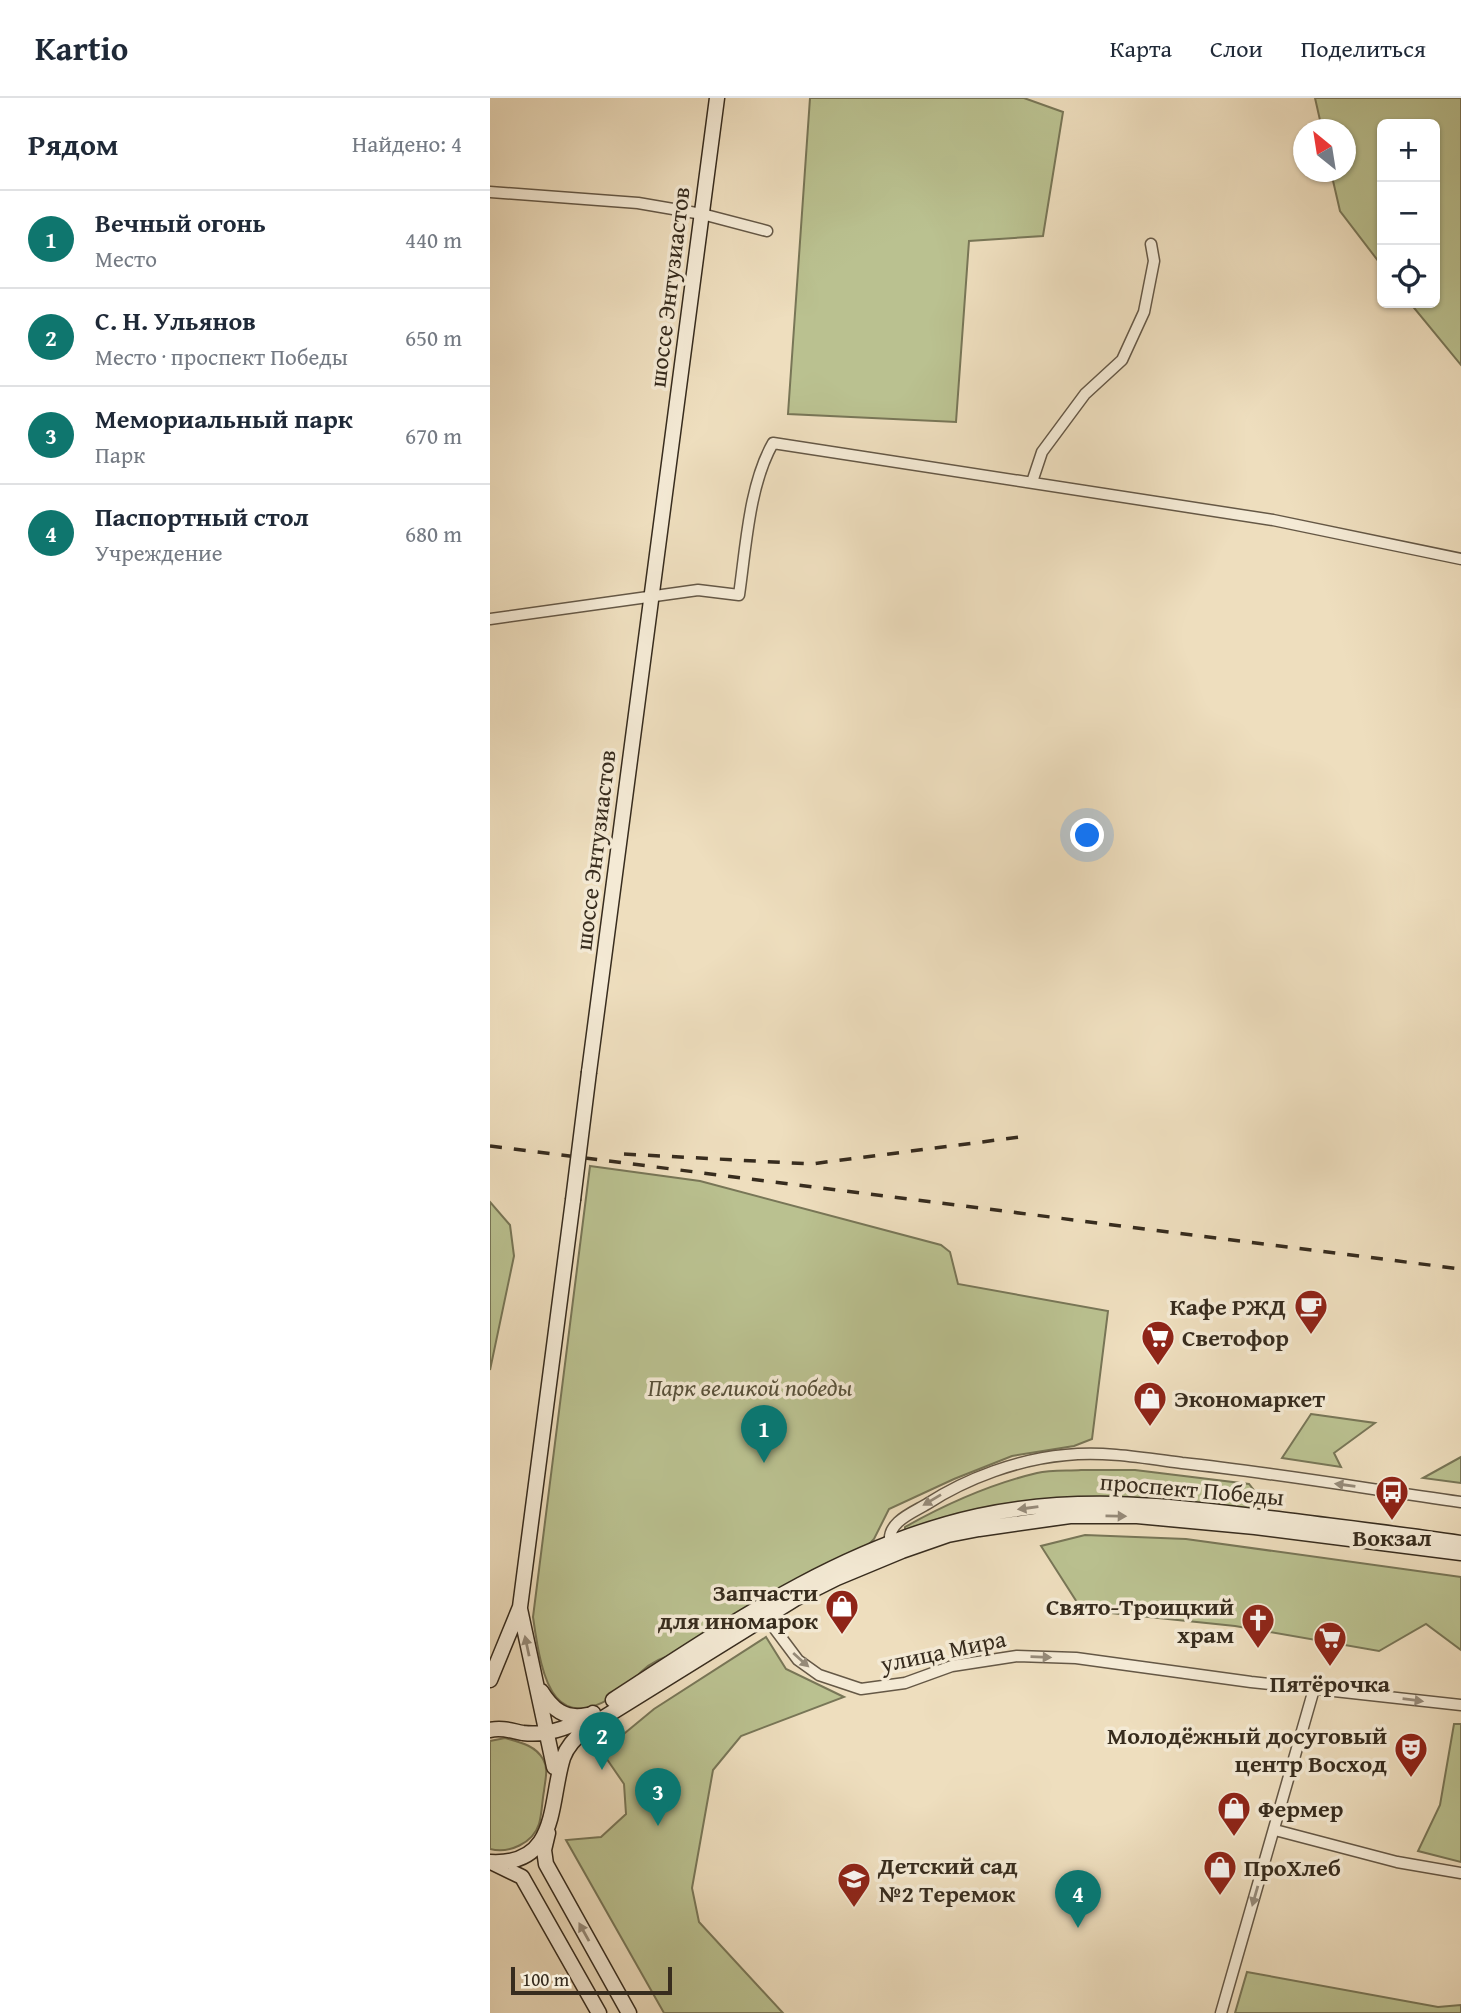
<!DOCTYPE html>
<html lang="ru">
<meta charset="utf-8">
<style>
body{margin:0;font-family:"Gentium Book Plus",serif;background:#f6f6f7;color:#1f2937}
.controls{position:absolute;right:21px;top:21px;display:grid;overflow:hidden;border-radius:10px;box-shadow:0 2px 5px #0004}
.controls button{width:63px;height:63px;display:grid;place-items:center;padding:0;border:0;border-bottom:2px solid #e0e1e3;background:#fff;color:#1f2937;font:35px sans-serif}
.compass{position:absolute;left:803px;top:21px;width:63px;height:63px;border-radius:50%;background:#fff;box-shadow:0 2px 5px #0004;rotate:330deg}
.scale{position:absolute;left:21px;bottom:18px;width:161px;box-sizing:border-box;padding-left:7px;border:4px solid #372c1e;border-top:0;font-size:19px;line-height:24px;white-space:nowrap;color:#372c1e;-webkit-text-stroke:5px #f4ead5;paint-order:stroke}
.you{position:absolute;left:598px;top:738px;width:24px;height:24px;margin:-18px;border:5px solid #fff;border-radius:50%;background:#1a73e8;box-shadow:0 0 0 10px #1a73e833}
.badge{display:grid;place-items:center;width:46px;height:46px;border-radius:50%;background:#0f766e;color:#fff;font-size:23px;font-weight:700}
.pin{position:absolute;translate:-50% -58px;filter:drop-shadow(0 2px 4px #0008)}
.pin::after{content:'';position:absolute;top:37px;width:24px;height:21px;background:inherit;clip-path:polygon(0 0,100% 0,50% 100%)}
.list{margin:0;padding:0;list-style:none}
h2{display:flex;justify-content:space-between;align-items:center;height:91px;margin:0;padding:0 28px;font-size:30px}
h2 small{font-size:23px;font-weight:400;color:#747a83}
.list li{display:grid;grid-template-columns:46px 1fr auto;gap:21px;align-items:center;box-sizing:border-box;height:98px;padding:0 28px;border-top:2px solid #e0e1e3}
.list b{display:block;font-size:26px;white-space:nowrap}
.list p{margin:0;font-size:23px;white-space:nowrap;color:#747a83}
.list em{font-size:23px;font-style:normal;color:#747a83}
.icon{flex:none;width:38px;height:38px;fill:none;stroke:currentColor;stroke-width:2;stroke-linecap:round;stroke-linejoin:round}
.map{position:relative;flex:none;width:971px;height:1915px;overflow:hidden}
header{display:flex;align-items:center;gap:42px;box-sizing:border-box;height:98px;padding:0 35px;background:#fff;border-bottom:2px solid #e0e1e3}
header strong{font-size:33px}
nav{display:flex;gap:38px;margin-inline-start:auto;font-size:24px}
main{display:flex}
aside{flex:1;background:#fff}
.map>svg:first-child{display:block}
.green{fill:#bac190;stroke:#787657;stroke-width:2}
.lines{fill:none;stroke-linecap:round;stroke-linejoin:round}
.minor-casing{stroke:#655846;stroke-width:13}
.secondary-casing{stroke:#372c1e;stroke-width:17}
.minor{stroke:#f4ead5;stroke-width:10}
.secondary{stroke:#f4ead5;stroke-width:14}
.rail{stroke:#372c1e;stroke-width:3.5;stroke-dasharray:12 12;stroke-linecap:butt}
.secondary-bridge-casing{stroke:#372c1e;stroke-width:17;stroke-linecap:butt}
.secondary-bridge{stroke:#f4ead5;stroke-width:14}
.oneway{fill:#968b7a}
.labels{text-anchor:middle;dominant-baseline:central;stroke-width:7;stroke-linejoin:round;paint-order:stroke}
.street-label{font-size:24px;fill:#372c1e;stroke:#f4ead5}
.poi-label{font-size:24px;font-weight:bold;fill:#372c1e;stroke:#f4ead5;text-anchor:start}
.park-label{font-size:24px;font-style:italic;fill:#58513a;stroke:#f4ead5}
</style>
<header>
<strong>Kartio</strong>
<nav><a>Карта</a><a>Слои</a><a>Поделиться</a></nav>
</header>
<main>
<aside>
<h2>Рядом<small>Найдено: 4</small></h2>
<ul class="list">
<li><span class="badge">1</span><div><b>Вечный огонь</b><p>Место</p></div><em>440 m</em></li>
<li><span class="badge">2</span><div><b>С. Н. Ульянов</b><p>Место · проспект Победы</p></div><em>650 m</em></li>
<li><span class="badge">3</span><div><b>Мемориальный парк</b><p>Парк</p></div><em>670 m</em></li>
<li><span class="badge">4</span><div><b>Паспортный стол</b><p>Учреждение</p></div><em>680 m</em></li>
</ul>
</aside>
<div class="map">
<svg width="971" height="1915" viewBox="0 0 971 1915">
<rect width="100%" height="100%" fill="#eedebe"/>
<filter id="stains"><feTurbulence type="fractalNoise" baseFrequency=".00286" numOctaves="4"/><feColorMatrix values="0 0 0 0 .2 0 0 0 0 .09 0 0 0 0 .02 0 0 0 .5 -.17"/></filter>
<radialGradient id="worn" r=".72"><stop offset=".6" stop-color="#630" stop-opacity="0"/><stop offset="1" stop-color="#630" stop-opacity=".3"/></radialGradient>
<path class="green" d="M320 0H534L573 14 553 138 479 143 466 324 298 316Z
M825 0H971V267L920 205H945V26H892V168L850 113 841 74H856V32L832 31Z
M100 1068 210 1083 451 1147 460 1154 468 1186 618 1213 602 1341 584 1348 522 1358 464 1381 399 1411 384 1441 374 1451 189 1555C175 1558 161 1564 151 1574 147 1578 144 1583 140 1587 64 1646 52 1584 43 1519Z
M0 1104 20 1127 24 1158 0 1272Z
M821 1316 885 1325 844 1355 851 1369 792 1360Z
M971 1359V1385L933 1380Z
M591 1372H645L759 1386 770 1400 765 1416 627 1401 415 1434V1429C456 1406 501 1386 547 1375 561 1372 577 1373 591 1372Z
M595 1437 696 1441 971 1479V1552L936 1526 889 1553 745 1528 592 1512 551 1448Z
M276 1539 296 1571 354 1599 251 1638 223 1672 202 1790 209 1824 293 1915H174L76 1742 111 1739 136 1716 134 1686 112 1654 164 1611Z
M964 1626H971V1764L928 1753 950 1707Z
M15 1640C29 1644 45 1647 53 1661 59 1671 55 1682 54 1693 52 1703 52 1716 49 1726 43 1745 19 1756 0 1751V1643Z
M757 1874 948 1909 971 1907V1915H745Z"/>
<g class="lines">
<defs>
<path id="minor" d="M0 94 148 105 212 116 277 133
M542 384 552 354 595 296 632 262 654 214 664 163 661 146
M0 521 208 492 249 497C256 449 259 387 283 345L783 422 971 461
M400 1445C397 1424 422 1415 437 1406 477 1380 529 1361 576 1357 615 1353 654 1360 692 1365 786 1375 878 1391 971 1404
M272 1514 308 1562 329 1577 371 1591 415 1585 462 1568 527 1558 586 1560 761 1584 971 1607
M785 1732 907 1764 971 1775
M731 1915 824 1591"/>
<path id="secondary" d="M99 974 227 0
M30 1511 64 1669
M0 1582 30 1509 83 1102
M51 1593C62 1611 75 1622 97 1617
M123 1602C237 1528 353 1448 488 1418 588 1396 688 1408 788 1421 849 1429 910 1436 971 1445
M0 1632C12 1629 22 1633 33 1635 59 1638 82 1629 103 1615
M58 1735 54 1752 56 1766 139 1915
M0 1764C69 1768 59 1705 73 1660 77 1648 87 1638 97 1630L305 1501 347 1480 412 1453 458 1437 489 1431 580 1418H647L765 1429 971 1455
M3 1765 32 1779 109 1915"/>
</defs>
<use href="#minor" class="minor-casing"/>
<use href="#secondary" class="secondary-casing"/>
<use href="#minor" class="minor"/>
<use href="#secondary" class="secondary"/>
<path class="rail" d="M0 1048 971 1171
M134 1056 321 1066 538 1038"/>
<defs>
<path id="secondary-bridge" d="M83 1102 99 974"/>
</defs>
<use href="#secondary-bridge" class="secondary-bridge-casing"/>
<use href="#secondary-bridge" class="secondary-bridge"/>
</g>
<defs><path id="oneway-solid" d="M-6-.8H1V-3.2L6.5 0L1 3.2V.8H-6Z" transform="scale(1.75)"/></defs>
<g class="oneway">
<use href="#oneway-solid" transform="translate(855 1387) rotate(-172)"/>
<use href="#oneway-solid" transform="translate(442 1402) rotate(149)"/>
<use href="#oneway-solid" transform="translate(538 1410) rotate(172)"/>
<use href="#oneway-solid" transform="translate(626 1418) rotate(1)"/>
<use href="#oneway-solid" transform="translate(37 1548) rotate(-102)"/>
<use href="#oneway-solid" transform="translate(551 1559) rotate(2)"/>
<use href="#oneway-solid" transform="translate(311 1562) rotate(42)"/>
<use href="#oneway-solid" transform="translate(923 1602) rotate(7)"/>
<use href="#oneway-solid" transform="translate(765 1798) rotate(106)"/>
<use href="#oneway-solid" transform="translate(94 1834) rotate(-119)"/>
</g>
<defs>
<symbol id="cafe-pin" viewBox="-11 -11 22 30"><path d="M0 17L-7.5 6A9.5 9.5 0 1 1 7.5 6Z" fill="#8f2418" stroke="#f4ead5"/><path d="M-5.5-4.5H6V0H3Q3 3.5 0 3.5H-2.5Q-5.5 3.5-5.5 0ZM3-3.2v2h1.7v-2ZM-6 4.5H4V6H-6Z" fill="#fff"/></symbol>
<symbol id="supermarket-pin" viewBox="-11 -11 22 30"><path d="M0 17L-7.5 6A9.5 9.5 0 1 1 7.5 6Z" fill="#8f2418" stroke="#f4ead5"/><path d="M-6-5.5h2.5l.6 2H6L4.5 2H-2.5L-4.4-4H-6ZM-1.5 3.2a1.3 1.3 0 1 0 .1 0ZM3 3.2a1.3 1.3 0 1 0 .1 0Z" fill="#fff"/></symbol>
<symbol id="shop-pin" viewBox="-11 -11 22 30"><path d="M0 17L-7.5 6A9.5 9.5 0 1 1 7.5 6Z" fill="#8f2418" stroke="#f4ead5"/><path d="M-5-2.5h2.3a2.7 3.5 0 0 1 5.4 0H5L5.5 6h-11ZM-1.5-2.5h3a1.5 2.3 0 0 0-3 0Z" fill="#fff"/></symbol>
<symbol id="bus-pin" viewBox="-11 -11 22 30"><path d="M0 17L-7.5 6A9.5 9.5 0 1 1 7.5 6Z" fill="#8f2418" stroke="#f4ead5"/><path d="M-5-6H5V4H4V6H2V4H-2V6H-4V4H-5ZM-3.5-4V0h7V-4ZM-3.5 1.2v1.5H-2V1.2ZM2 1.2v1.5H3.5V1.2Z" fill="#fff"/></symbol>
<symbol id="church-pin" viewBox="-11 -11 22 30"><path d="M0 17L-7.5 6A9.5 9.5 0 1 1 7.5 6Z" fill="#8f2418" stroke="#f4ead5"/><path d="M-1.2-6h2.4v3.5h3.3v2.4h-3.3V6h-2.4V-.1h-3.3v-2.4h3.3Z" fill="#fff"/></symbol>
<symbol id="theatre-pin" viewBox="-11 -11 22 30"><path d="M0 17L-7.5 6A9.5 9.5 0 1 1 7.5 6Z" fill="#8f2418" stroke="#f4ead5"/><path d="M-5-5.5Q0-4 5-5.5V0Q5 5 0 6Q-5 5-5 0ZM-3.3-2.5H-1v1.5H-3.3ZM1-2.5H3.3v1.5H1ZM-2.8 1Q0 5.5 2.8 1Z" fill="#fff"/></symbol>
<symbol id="school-pin" viewBox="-11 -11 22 30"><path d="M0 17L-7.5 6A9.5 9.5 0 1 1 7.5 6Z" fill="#8f2418" stroke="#f4ead5"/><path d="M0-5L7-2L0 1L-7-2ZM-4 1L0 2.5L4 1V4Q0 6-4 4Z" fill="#fff"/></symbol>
</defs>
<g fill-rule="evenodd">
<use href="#cafe-pin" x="802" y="1189" width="38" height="52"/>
<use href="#supermarket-pin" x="649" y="1220" width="38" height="52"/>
<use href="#shop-pin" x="641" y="1281" width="38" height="52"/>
<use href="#bus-pin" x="883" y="1375" width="38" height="52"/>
<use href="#shop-pin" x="333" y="1489" width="38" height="52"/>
<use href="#church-pin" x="749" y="1503" width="38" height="52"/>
<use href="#supermarket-pin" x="821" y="1521" width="38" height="52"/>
<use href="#theatre-pin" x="902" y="1632" width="38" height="52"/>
<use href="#shop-pin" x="725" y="1691" width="38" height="52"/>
<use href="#shop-pin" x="711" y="1750" width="38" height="52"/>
<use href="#school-pin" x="345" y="1762" width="38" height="52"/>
</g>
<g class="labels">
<g class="street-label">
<text transform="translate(179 189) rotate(-83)">шоссе Энтузиастов</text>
<text transform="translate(105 752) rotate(-83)">шоссе Энтузиастов</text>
<text transform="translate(702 1391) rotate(5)">проспект Победы</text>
<text transform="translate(453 1553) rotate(-12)">улица Мира</text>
</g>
<g class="poi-label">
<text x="796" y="1208" text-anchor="end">Кафе РЖД</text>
<text x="692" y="1239">Светофор</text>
<text x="684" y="1300">Экономаркет</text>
<text x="902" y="1439" text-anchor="middle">Вокзал</text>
<text x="328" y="1494" text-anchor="end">Запчасти<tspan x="328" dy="28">для иномарок</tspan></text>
<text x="744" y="1508" text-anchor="end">Свято-Троицкий<tspan x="744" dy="28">храм</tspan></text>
<text x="840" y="1585" text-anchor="middle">Пятёрочка</text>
<text x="897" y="1637" text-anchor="end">Молодёжный досуговый<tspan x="897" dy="28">центр Восход</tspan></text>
<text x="768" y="1710">Фермер</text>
<text x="388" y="1767">Детский сад<tspan x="388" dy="28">№2 Теремок</tspan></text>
<text x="754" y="1769">ПроХлеб</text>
</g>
<g class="park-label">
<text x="260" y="1289">Парк великой победы</text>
</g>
</g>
<rect width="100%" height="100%" filter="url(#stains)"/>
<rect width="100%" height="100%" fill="url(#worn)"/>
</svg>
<div class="controls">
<button>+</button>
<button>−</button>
<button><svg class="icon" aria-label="locate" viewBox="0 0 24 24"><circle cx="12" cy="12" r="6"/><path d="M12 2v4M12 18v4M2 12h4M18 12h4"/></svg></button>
</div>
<svg class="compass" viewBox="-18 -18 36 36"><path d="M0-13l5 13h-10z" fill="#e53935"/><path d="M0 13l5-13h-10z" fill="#747a83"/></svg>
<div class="scale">100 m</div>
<div class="you"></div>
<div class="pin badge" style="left:274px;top:1365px">1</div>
<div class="pin badge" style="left:112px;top:1672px">2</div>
<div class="pin badge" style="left:168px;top:1728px">3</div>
<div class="pin badge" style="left:588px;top:1830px">4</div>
</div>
</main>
